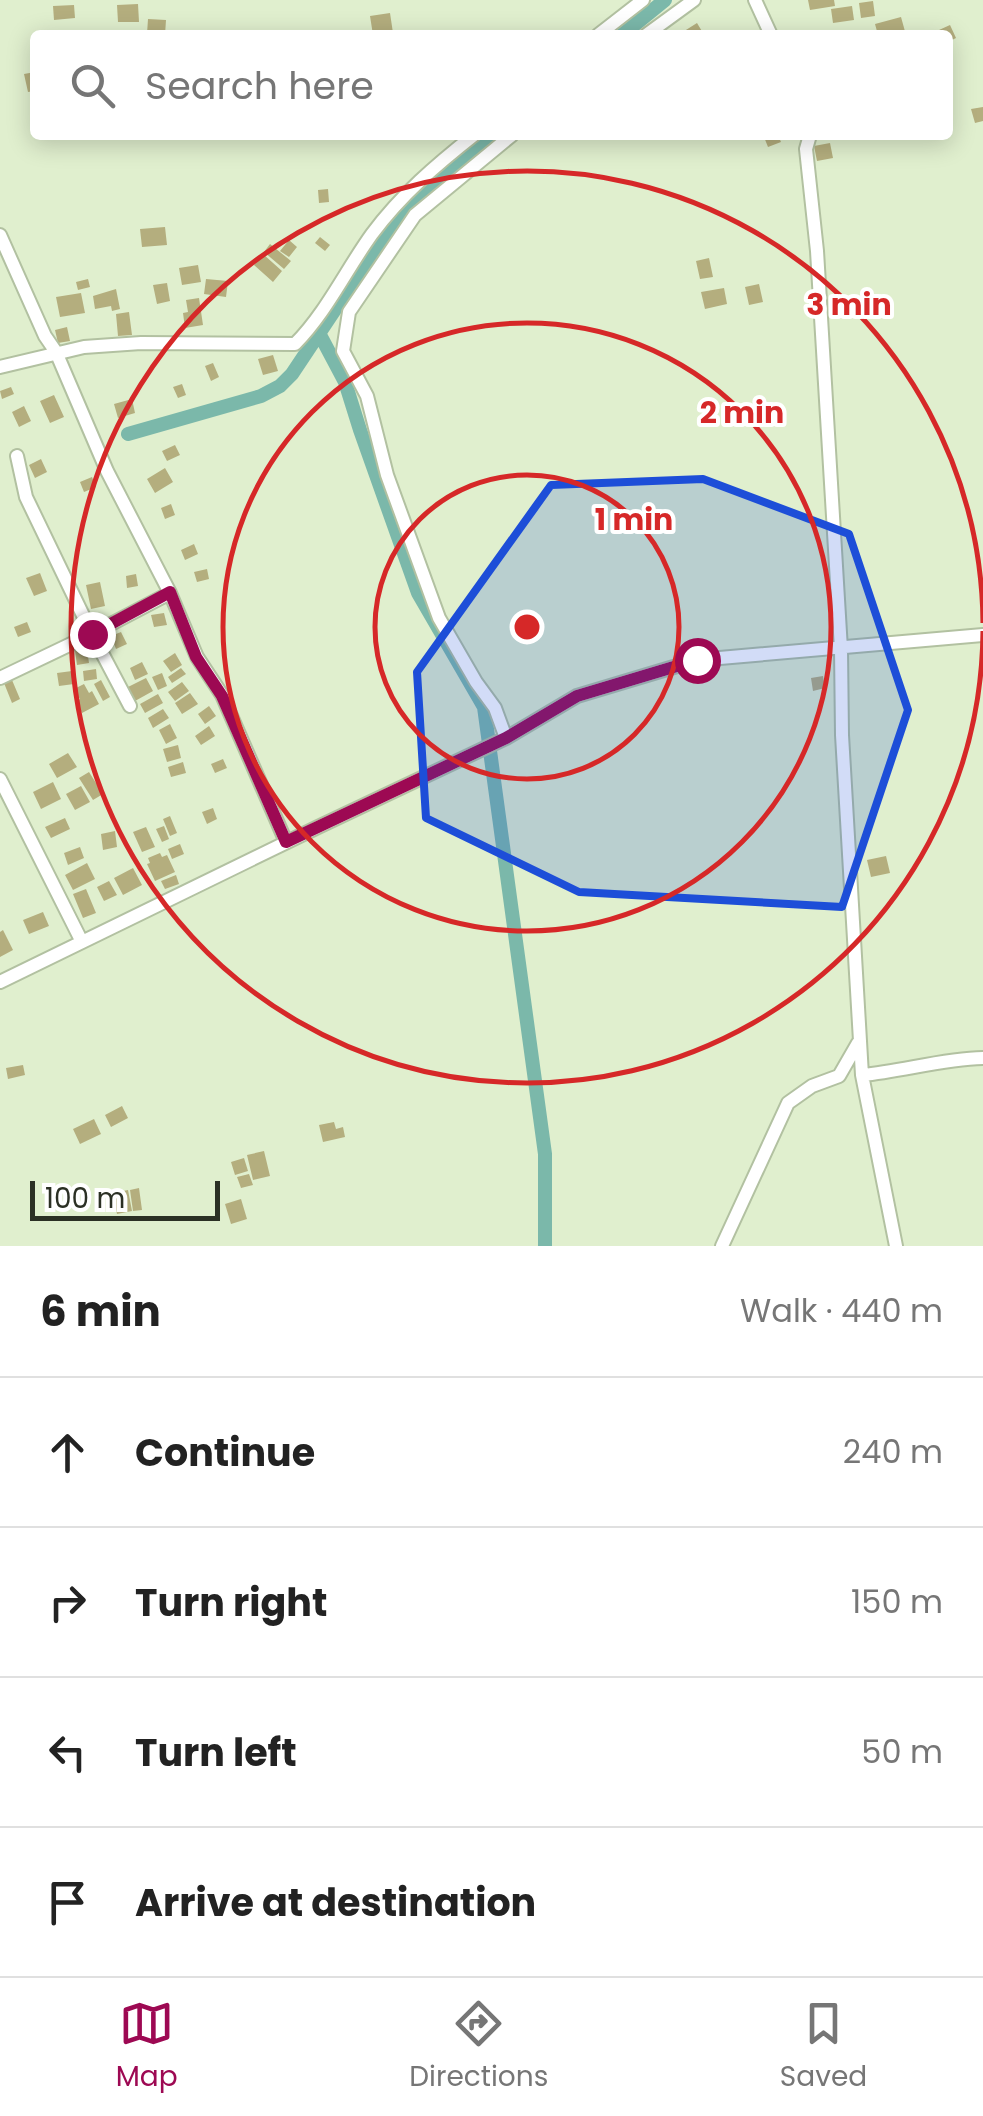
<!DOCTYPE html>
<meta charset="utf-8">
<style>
body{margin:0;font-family:Poppins,sans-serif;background:#f2f2f2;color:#222}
.scale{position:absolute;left:30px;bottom:25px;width:190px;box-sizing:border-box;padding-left:10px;border:5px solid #2b3024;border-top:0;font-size:28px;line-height:35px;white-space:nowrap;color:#2b3024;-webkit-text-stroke:8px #fff;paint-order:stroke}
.stop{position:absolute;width:30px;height:30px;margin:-22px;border:8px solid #9d0953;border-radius:50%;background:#fff}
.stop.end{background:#9d0953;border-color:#fff;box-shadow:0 2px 10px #0008}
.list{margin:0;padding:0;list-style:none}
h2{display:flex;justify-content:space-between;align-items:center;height:130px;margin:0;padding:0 40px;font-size:42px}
h2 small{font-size:32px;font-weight:400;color:#767676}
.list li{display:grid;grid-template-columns:65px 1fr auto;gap:30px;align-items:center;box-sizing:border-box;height:150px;padding:0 40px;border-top:2px solid #e0e0e0}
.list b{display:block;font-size:38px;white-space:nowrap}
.list em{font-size:32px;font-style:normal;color:#767676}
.icon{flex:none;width:55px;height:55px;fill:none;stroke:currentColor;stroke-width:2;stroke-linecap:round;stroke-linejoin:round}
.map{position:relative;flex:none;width:983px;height:1246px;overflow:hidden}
.search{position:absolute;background:#fff;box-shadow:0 5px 25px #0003;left:30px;right:30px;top:30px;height:110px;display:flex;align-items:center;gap:25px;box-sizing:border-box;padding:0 35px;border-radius:10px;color:#767676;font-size:38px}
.sheet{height:730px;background:#fff}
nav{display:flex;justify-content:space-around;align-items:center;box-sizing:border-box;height:140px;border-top:2px solid #e0e0e0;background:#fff;font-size:28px;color:#767676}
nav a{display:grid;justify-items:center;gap:5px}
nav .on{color:#9d0953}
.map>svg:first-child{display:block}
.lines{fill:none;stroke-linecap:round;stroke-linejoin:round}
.canal{stroke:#7bb8aa;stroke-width:14}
.building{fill:#b4ae7e}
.minor-casing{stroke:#b2c1a1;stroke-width:16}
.minor{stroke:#fff;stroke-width:12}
.route{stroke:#9d0953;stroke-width:12}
.marked{fill:#1d4ed8;fill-opacity:0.2;stroke:#1d4ed8;stroke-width:8;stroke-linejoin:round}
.ring{fill:none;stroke:#d62828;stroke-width:5}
.centre{fill:#d62828;stroke:#fff;stroke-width:5}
.ring-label{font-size:30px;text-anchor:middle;font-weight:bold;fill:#d62828;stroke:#fff;stroke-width:8;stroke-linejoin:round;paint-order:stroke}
</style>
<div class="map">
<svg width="983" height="1246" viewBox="0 0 983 1246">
<rect width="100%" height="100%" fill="#e0efce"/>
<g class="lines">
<path class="canal" d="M622 35 665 0
M319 333 345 382 360 430 418 593 484 707 545 1154V1246
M128 434 261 396 280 386 292 374 400 212 497 135"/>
</g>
<path class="building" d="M808 0H834L835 6 810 10Z
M873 1 875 16 861 18 859 3Z
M138 4 139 22H118L117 5Z
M74 5 75 18 54 20 53 6Z
M852 6 854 20 833 23 831 9Z
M390 13 393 33 373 35 370 16Z
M901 17 906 35H878L875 24Z
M148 19 166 20 165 35 147 34Z
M697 23 703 33 678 35Z
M950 25 956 38 948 42V35H928Z
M35 72V91L28 92 24 74Z
M983 107V121L975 123 971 109Z
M769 135H778L781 142 768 147 764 137Z
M830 143 833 158 817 161 814 146Z
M328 189 329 202 319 203 318 190Z
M165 227 167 245 142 247 140 229Z
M320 237 330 245 325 251 315 243Z
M289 240 297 247 289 257 280 251Z
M270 244 291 261 284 269 264 252Z
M263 254 282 271 273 282 254 265Z
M709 258 713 277 700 279 696 261Z
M198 265 201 282 182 285 179 268Z
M88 279 90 287 78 290 76 282Z
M206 279 228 281 226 297 204 294Z
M167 283 170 301 157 304 153 285Z
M759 284 763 302 749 305 745 287Z
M724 288 727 304 705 309 701 292Z
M116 289 120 309 112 311 111 306 95 309 93 296Z
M81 293 85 313 60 317 56 297Z
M199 298 203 325 185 328 183 313 188 312 186 300Z
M129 312 132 335 118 336 116 314Z
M67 327 70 341 58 343 55 330Z
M273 355 278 371 263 375 258 359Z
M213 363 219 377 211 381 205 366Z
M182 384 186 395 178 398 173 387Z
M11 387 14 394 2 399 0 391Z
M54 395 64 417 50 423 40 401Z
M132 399 135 413 118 418 114 404Z
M24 406 31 421 19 427 12 412Z
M175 445 180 455 167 461 162 451Z
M41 459 47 472 35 478 29 465Z
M165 468 173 482 155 493 147 479Z
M92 477 96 487 84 492 80 482Z
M171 504 175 515 165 519 161 508Z
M194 544 198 554 185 560 181 550Z
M207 569 209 579 197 582 194 572Z
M40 573 47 591 34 596 26 578Z
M136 574 138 586 127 588 126 576Z
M100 582 105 606 91 609 86 585Z
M164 613 167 625 154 627 151 615Z
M27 622 31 632 18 637 14 627Z
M121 632 127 644 116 649 111 636Z
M87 649 89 663 77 665 75 651Z
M175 653 182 665 171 672 163 661Z
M142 662 148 674 135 680 130 668Z
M181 668 186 674 172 683 168 677Z
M96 669 97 679 84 681 83 671Z
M72 671 74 684 59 686 57 673Z
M162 673 167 686 158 690 152 677Z
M823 676 825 688 813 691 811 678Z
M146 678 153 691 135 701 128 687Z
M12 680 20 699 12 703 4 683Z
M101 680 110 697 103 701 94 684Z
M182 682 189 691 175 701 168 692Z
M84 684 89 693 92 691 99 704 82 713 76 702 80 699 74 689Z
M190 693 198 704 182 714 175 703Z
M158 694 163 703 145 713 140 704Z
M209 706 216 716 205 724 198 714Z
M163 709 169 718 153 728 148 718Z
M170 724 177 738 166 744 159 730Z
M209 726 215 736 201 745 195 736Z
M178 745 181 758 167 762 163 749Z
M68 753 77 767 57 778 49 764Z
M223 759 227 768 215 773 211 764Z
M183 762 186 773 171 777 168 767Z
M89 772 103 794 93 800 79 778Z
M53 782 61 799 41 809 33 792Z
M81 786 90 802 75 810 66 794Z
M213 808 217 819 207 824 202 812Z
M170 816 177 833 170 836 163 819Z
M65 818 70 829 51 838 45 827Z
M164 826 169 839 162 842 156 829Z
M146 827 155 847 142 852 133 832Z
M115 831 117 847 103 850 101 834Z
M180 844 184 854 172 859 168 849Z
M80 847 84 858 68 865 64 853Z
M160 853 162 857 167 855 175 872 155 881 147 864 150 863 148 858Z
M886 856 890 873 871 877 867 860Z
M87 863 95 879 73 890 65 875Z
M133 868 142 885 123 895 114 878Z
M176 875 179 884 165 889 161 881Z
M109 881 117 895 104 901 97 887Z
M86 889 96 913 83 918 73 894Z
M43 912 49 926 29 934 23 920Z
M3 930 13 950 0 957V932Z
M23 1065 25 1075 8 1079 6 1068Z
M122 1106 128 1118 111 1127 105 1115Z
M94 1119 101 1134 80 1144 73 1129Z
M334 1122 336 1129 343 1127 345 1137 323 1142 319 1125Z
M264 1151 270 1176 253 1180 247 1155Z
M244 1158 248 1171 235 1175 231 1162Z
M249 1174 253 1185 241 1188 237 1177Z
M139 1188 142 1210 133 1211 130 1190Z
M128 1190 132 1211 117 1214 113 1193Z
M241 1199 247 1219 231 1224 225 1204Z"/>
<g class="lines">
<defs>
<path id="minor" d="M755 0 771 35
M598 35 643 0
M646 35 694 0
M810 135 806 149 817 251 841 649 842 735 862 1075 896 1246
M0 235 45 336 56 352 107 471 170 593 197 657 222 695 286 842
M0 367 84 347 141 343 295 344C326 313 346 270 372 234 401 195 436 165 474 135
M17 456 26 497 92 634 130 706
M0 678 92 634 170 593
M506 738 495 708 476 682 439 618 387 475 367 396 343 351 349 312 415 215 512 135
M0 779 82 942
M0 982 318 827 506 738 577 696 697 660 983 635
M862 1075C903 1071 942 1059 983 1058
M722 1246 788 1103 812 1086 839 1076 858 1043"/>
</defs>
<use href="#minor" class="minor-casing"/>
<use href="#minor" class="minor"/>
</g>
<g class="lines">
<path class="route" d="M92 634 170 592 196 657 222 696 286 842 506 738 577 696 697 660"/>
</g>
<path class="marked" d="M703 479 849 534 908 710 842 907 579 892 426 818 417 672 551 485Z"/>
<g class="ring">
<circle cx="527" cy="627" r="152"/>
<circle cx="527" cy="627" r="304"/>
<path d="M983 631A456 456 0 1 1 983 623"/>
</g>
<circle cx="527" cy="627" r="15" class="centre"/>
<g class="ring-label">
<text x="849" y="315">3 min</text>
<text x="742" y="423">2 min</text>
<text x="634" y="530">1 min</text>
</g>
</svg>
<div class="scale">100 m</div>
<div class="stop" style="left:697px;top:660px"></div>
<div class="stop end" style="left:92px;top:634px"></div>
<div class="search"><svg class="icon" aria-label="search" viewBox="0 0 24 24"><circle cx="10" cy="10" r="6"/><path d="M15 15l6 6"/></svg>Search here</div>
</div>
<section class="sheet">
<h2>6 min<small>Walk · 440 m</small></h2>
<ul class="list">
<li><svg class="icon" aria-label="ahead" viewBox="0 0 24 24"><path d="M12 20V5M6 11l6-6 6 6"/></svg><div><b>Continue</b></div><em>240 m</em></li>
<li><svg class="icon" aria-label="right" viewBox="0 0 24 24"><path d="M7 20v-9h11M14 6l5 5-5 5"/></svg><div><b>Turn right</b></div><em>150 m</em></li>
<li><svg class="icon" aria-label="left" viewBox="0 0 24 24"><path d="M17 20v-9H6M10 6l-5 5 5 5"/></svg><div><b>Turn left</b></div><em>50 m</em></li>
<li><svg class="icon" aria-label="arrive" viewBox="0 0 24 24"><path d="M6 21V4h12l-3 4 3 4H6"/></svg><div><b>Arrive at destination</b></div></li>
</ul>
</section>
<nav>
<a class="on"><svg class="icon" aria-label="map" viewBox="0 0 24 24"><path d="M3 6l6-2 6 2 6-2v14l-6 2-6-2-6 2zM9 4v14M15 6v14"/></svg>Map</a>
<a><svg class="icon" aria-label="directions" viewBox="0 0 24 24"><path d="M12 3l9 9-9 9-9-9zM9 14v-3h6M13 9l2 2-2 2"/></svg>Directions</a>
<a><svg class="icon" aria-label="saved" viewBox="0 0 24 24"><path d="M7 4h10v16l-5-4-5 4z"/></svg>Saved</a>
</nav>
